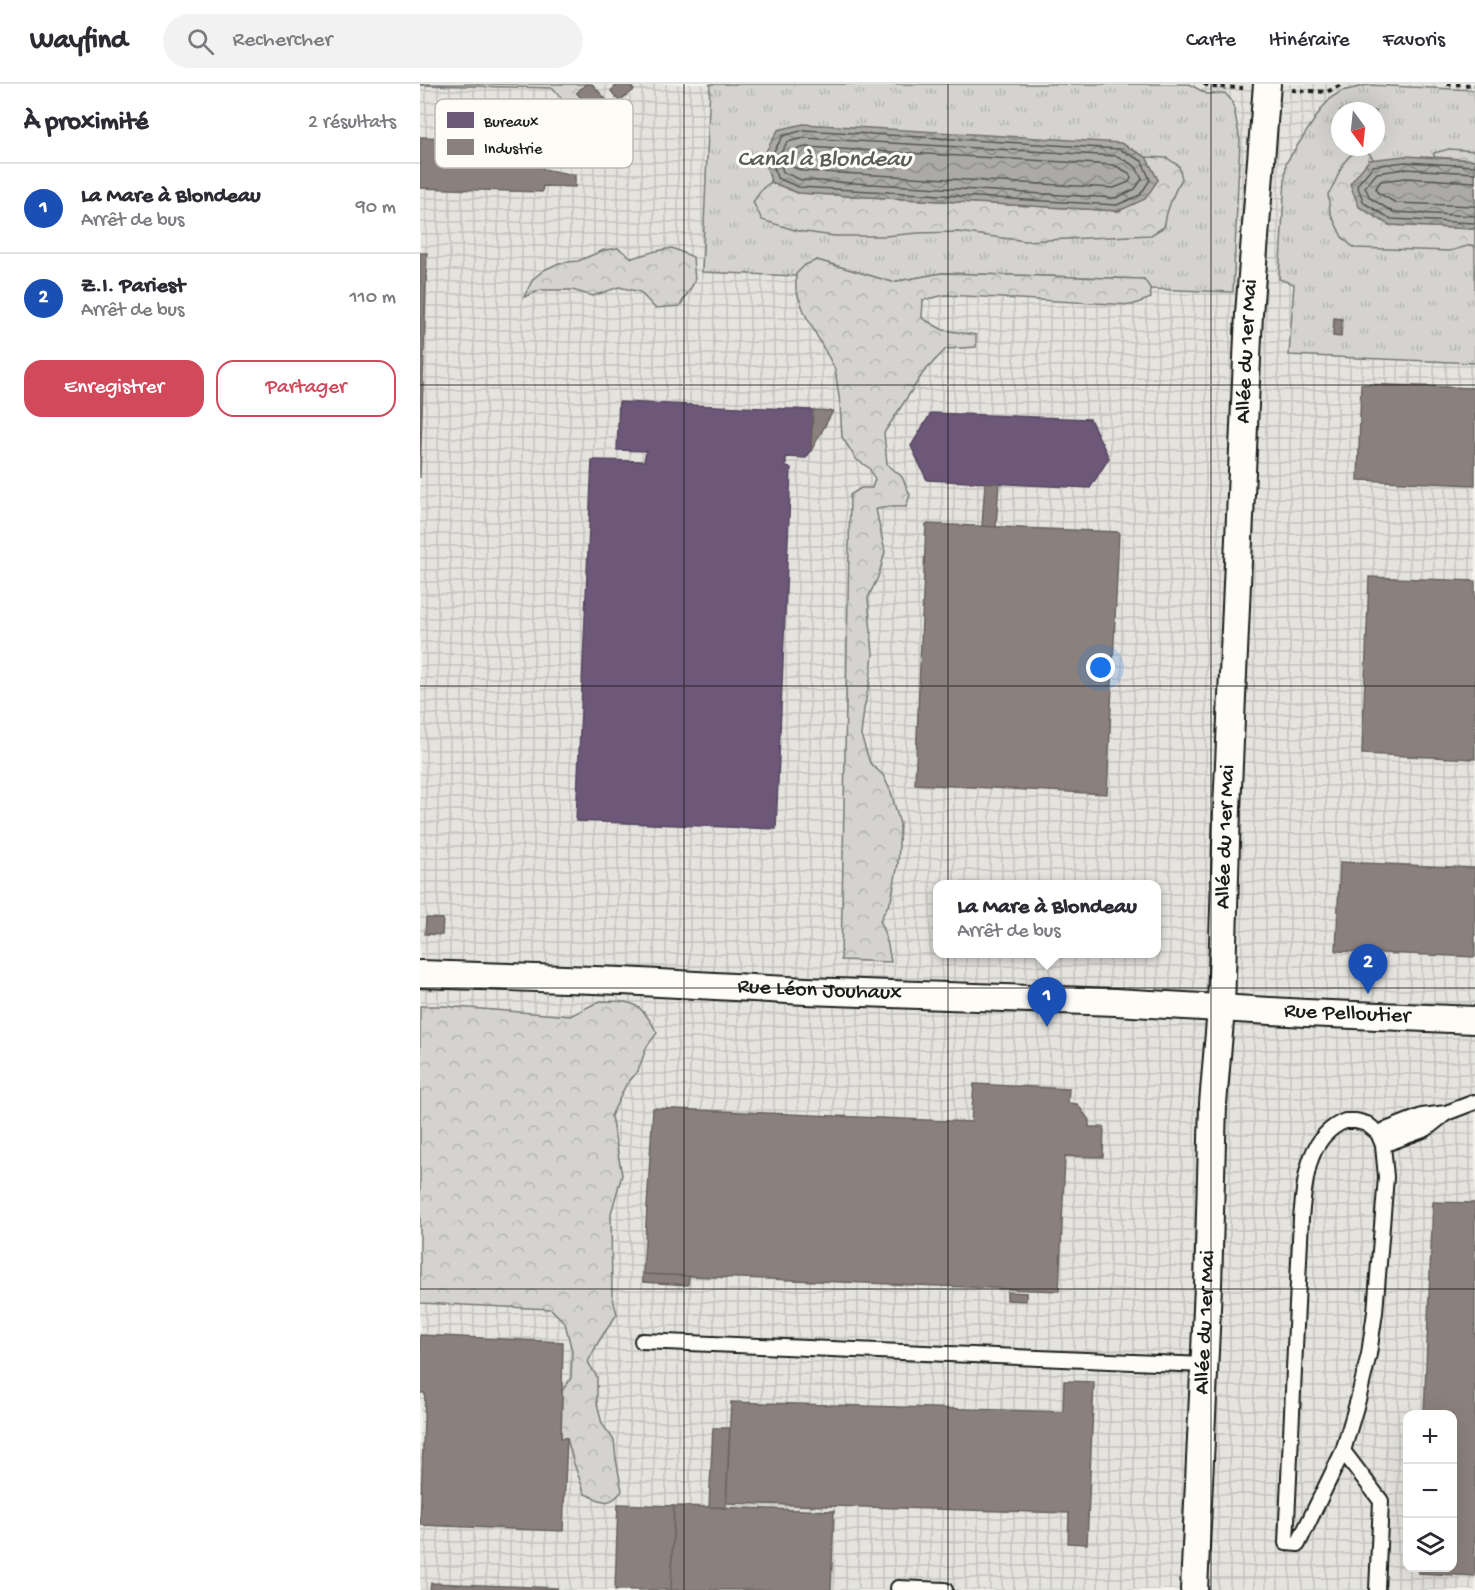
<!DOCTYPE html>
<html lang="fr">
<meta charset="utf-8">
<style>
body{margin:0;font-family:"Gochi Hand",sans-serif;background:#f2f2f3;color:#2b2b33}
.controls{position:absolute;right:18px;bottom:18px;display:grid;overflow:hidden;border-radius:12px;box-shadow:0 6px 24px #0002}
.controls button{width:54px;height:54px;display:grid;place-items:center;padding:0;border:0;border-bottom:2px solid #e1e1e2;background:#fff;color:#2b2b33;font:30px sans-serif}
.compass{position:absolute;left:911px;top:18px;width:54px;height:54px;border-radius:50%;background:#fff;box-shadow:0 6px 24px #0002;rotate:165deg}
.you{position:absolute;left:681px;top:584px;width:21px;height:21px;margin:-15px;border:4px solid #fff;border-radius:50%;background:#1a73e8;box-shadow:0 0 0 9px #1a73e833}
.badge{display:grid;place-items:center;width:39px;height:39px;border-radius:50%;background:#d1495b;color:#fff;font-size:20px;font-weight:700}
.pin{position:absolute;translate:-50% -50px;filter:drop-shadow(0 2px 3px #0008)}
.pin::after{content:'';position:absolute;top:32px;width:21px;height:18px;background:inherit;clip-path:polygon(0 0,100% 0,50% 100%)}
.popup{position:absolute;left:513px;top:796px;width:228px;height:78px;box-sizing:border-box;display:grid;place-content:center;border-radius:12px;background:#fff;filter:drop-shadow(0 2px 4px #0005);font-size:20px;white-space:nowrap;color:#7c7c81}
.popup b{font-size:22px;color:#2b2b33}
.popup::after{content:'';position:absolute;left:50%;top:100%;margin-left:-12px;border:12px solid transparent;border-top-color:#fff}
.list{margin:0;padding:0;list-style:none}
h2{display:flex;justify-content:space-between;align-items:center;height:78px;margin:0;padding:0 24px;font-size:26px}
h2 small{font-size:20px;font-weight:400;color:#7c7c81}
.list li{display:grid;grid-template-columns:39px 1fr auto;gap:18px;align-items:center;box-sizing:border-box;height:90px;padding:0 24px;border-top:2px solid #e1e1e2}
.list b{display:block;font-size:22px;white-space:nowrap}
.list p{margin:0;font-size:20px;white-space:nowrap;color:#7c7c81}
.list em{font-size:20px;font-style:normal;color:#7c7c81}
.actions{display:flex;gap:12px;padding:18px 24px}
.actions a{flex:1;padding:14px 0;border:2px solid #d1495b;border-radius:18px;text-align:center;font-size:21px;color:#d1495b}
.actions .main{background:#d1495b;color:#fff}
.icon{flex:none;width:33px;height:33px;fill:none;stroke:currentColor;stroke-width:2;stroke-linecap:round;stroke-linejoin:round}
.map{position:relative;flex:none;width:1055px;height:1506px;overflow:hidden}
header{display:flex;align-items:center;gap:36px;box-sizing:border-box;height:84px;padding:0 30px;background:#fff;border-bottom:2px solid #e1e1e2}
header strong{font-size:28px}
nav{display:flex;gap:33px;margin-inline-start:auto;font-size:21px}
.search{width:420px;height:54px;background:#f2f2f3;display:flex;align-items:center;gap:15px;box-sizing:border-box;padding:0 21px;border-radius:33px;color:#7c7c81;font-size:22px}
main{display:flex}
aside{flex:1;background:#fff}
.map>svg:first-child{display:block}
.industrial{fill:url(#industrial-grid);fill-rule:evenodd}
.grass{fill:url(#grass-tufts);stroke:#787876;stroke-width:1.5;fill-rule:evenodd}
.forest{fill:url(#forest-crowns);stroke:#787876;stroke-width:1.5}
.water{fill:url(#water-waves);stroke:#72716f;stroke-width:1.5}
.offices{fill:#6d597a;stroke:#55475e;stroke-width:1.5}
.industry{fill:#8a817c;stroke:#69635f;stroke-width:1.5}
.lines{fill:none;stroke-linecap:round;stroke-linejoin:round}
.shore{stroke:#555553;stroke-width:1.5}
.lane-casing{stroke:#1c1c1c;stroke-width:18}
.street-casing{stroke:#1c1c1c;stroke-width:30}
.path{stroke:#1c1c1c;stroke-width:4;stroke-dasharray:4.5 4.5;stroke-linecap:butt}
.lane{stroke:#fdfcf7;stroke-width:14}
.street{stroke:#fdfcf7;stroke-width:26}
.grid{fill:none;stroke:#1c1c1c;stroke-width:1.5;stroke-opacity:0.55}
.labels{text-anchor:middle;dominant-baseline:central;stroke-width:6;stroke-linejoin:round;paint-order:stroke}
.street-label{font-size:22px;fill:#1c1c1c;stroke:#fdfcf7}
.water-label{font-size:24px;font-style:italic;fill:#5c5c5a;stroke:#fdfcf7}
.key{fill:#fdfcf7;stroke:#bab9b5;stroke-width:1.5}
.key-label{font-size:16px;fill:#1c1c1c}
</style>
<header>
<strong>Wayfind</strong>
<div class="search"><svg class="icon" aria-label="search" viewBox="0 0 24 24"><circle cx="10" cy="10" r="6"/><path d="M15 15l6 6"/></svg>Rechercher</div>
<nav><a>Carte</a><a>Itinéraire</a><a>Favoris</a></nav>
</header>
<main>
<aside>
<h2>À proximité<small>2 résultats</small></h2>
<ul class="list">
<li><span class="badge" style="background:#1a4fb4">1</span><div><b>La Mare à Blondeau</b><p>Arrêt de bus</p></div><em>90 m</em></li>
<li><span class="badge" style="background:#1a4fb4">2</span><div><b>Z.I. Pariest</b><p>Arrêt de bus</p></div><em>110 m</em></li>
</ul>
<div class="actions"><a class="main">Enregistrer</a><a>Partager</a></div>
</aside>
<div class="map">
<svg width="1055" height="1506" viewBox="0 0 1055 1506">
<defs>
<pattern id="industrial-grid" width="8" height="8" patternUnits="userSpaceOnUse" patternTransform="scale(1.5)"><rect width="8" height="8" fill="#e4e3de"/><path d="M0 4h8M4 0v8" fill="none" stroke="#c3c2be"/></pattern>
<pattern id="grass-tufts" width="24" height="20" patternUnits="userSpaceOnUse" patternTransform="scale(1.5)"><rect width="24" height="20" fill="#d4d3cf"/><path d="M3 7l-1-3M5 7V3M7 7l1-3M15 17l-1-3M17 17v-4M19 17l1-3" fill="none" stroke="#b5b5b1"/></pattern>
<pattern id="forest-crowns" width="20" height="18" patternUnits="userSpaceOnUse" patternTransform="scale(1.5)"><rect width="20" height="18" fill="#d4d3cf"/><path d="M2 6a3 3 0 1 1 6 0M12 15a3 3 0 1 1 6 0" fill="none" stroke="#b5b5b1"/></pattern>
<pattern id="water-waves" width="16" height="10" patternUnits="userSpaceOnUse" patternTransform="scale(1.5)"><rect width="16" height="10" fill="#abaaa6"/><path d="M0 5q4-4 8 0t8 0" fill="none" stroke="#8a8a86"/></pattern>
</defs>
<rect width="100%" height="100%" fill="#f4f3ee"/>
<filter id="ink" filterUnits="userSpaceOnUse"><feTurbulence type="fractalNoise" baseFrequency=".0167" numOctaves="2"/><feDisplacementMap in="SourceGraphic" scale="12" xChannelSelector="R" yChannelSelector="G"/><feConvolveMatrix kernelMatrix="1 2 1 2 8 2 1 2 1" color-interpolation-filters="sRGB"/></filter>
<g filter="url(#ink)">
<path class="industrial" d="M0 0H1055V1506H0ZM920 27H956V63H920ZM518 800H736V870H518ZM988 1330H1032V1484H988Z"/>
<path class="grass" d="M290 0H769L787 10 805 9 811 16 814 24 820 56 813 208 730 205 723 195 522 189 472 198 397 176 377 190 376 192 282 188Z
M948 1 1055 6V279L869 271 874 200 859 195 866 79 902 24 912 13 922 7ZM920 27H956V63H920Z"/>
<path class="forest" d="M0 0H166L157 9 178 33 173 41 158 35 133 4 0 1Z
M1029 65 1055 67V76L1014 73V69Z
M936 68H948L954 76H949L969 141 1055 145V163L1051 161 1030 167 934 164 922 153 910 128 908 110C919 96 919 76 936 68Z
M726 73 747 74 759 82 762 95C752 110 747 126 744 143L731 151 605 157 538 148 498 149 465 152H414L378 147 342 136 333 118 343 104 351 98 378 109 699 127 738 96Z
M198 164 212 174 236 167 252 164 273 173 275 197 260 222 235 224 220 208 199 203 173 212 152 206H121L104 213 113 195 124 186 139 179 158 177 184 166Z
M397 176 472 198 522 189 724 195 730 204 731 214 712 221 525 211 503 216 502 234 523 246 556 251V263L526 265 503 289 464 349 467 380 482 393 490 411 486 423H469L456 425 465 468 458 493 448 514 453 570 450 596 444 625 441 651 450 679 463 691 471 708 480 740 478 780 471 816 460 836 468 861 471 878 421 876 430 411 441 404H452L455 395 449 384 436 375 422 353 420 320 415 285 385 230 376 206V190L385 181Z
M180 917C212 917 221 917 237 949L227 962 218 987 206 1001 191 1032 202 1091 191 1129 192 1211 197 1230 179 1257 168 1278 177 1293V1319L182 1340 194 1356 196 1375 202 1407C188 1424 183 1417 165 1410L154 1380 147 1354H141L142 1307 151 1294 152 1267 145 1239 131 1225 0 1219V922H23L150 932Z"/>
<path class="water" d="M383 40 701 59 726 73 738 96 725 115 699 127 378 109 351 98 344 71 358 46Z
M985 72 1055 76V145L969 141 939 123 930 100 949 76Z"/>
<path class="offices" d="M199 318 393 326 391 367 386 374 366 373V383L371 384 356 745 156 737 172 376 224 377 226 367 197 366Z
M511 329 670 335 689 374 670 404 507 396 491 362Z"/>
<path class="industry" d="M166 0H172L190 20 178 33 157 9Z
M198 0H209L214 6 199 17 191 7Z
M0 53 125 57 123 85 155 91V103L123 102 122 108 0 104Z
M0 169H7L0 394Z
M914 234 922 235 921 253 913 252Z
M941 300 1055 304V401L938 396Z
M393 326 413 327 391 367Z
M565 399H579L576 443 562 442Z
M506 440 699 448 687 710 495 700Z
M949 493 1055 497V675L942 670Z
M920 778 1055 784V873L916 867Z
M6 834 23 835 22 851 5 850Z
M554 1000 649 1005 648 1019 657 1020 669 1036V1043H684L683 1073 645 1072 639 1207 223 1190 233 1024 551 1038Z
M1013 1118 1055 1119V1492L998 1489V1484H1032V1330H1004Z
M223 1190 269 1192 268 1201 223 1198Z
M587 1208 606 1209V1217L587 1216Z
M0 1251 143 1258 141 1354H147L143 1447 0 1441 5 1309H0Z
M644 1297 674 1298 667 1460 648 1459 649 1429 306 1419 311 1318 643 1328Z
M293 1344H310L306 1424 289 1423Z
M198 1420 254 1422 251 1506H195Z
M254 1422 414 1427 411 1506H251Z
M11 1499 137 1504V1506H10Z"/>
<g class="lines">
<path class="shore" d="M384 46 699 65 722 77 730 96 720 111 697 121 379 103 357 94 351 72 363 52Z
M384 54 697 72 716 83 722 95 715 105 696 114 381 96 363 88 359 73 367 58Z
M386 63 694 81 709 89 711 94 709 98 694 104 383 87 371 82 368 74 374 66Z
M1055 82 985 78 953 82 937 101 944 119 971 135 1055 139
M1055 89 985 85 957 89 945 103 950 114 973 128 1055 132
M1055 98 986 94 961 97 956 104 957 108 976 119 1055 122"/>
<defs>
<path id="lane" d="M925 1037H936L947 1040 958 1049 963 1061 966 1093 955 1228 949 1270 938 1316 923 1367 878 1460 866 1459 881 1134C885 1098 886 1053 925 1037Z
M958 1049 1002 1032 1026 1029 1055 1018
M963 1061 1006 1045 1025 1030
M222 1257 784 1281
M923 1367 961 1417 957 1506
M478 1504 525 1506"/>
<g id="street">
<path id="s1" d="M0 890 202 897 386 907 696 918 886 929 1055 936"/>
<path id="s2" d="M774 1506 788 1202 793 1020 801 925 807 725 829 230 847 0"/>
</g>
</defs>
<use href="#lane" class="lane-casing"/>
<use href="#street" class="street-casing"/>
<path class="path" d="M784 0 791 3 823 4
M1027 0 1055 1
M872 6 907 8 923 0"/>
<use href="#lane" class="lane"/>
<use href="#street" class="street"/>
</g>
</g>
<path class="grid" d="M264 0V1506M528 0V1506M791 0V1506M0 301H1055M0 602H1055M0 904H1055M0 1205H1055"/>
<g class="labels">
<g class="street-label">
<text stroke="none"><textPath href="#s2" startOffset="1240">Allée du 1er Mai</textPath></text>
<text stroke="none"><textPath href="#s2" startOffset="754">Allée du 1er Mai</textPath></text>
<text stroke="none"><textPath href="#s1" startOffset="400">Rue Léon Jouhaux</textPath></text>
<text stroke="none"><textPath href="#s1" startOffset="928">Rue Pelloutier</textPath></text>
<text stroke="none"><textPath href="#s2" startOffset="268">Allée du 1er Mai</textPath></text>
</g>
<g class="water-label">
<text x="404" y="76">Canal à Blondeau</text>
</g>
</g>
<rect x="15" y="15" width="198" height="69" rx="9" class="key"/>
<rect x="27" y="28" width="27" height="16" fill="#6d597a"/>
<rect x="27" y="55" width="27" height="16" fill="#8a817c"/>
<g class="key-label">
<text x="64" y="42">Bureaux</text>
<text x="64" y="69">Industrie</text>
</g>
</svg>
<div class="controls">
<button>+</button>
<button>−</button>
<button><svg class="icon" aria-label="layers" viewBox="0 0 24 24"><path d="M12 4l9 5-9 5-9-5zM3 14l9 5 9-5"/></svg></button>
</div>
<svg class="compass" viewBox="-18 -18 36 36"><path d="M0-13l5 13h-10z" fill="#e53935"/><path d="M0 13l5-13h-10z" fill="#7c7c81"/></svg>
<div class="you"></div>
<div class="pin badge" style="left:627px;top:943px;background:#1a4fb4">1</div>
<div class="popup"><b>La Mare à Blondeau</b>Arrêt de bus</div>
<div class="pin badge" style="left:948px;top:910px;background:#1a4fb4">2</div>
</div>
</main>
